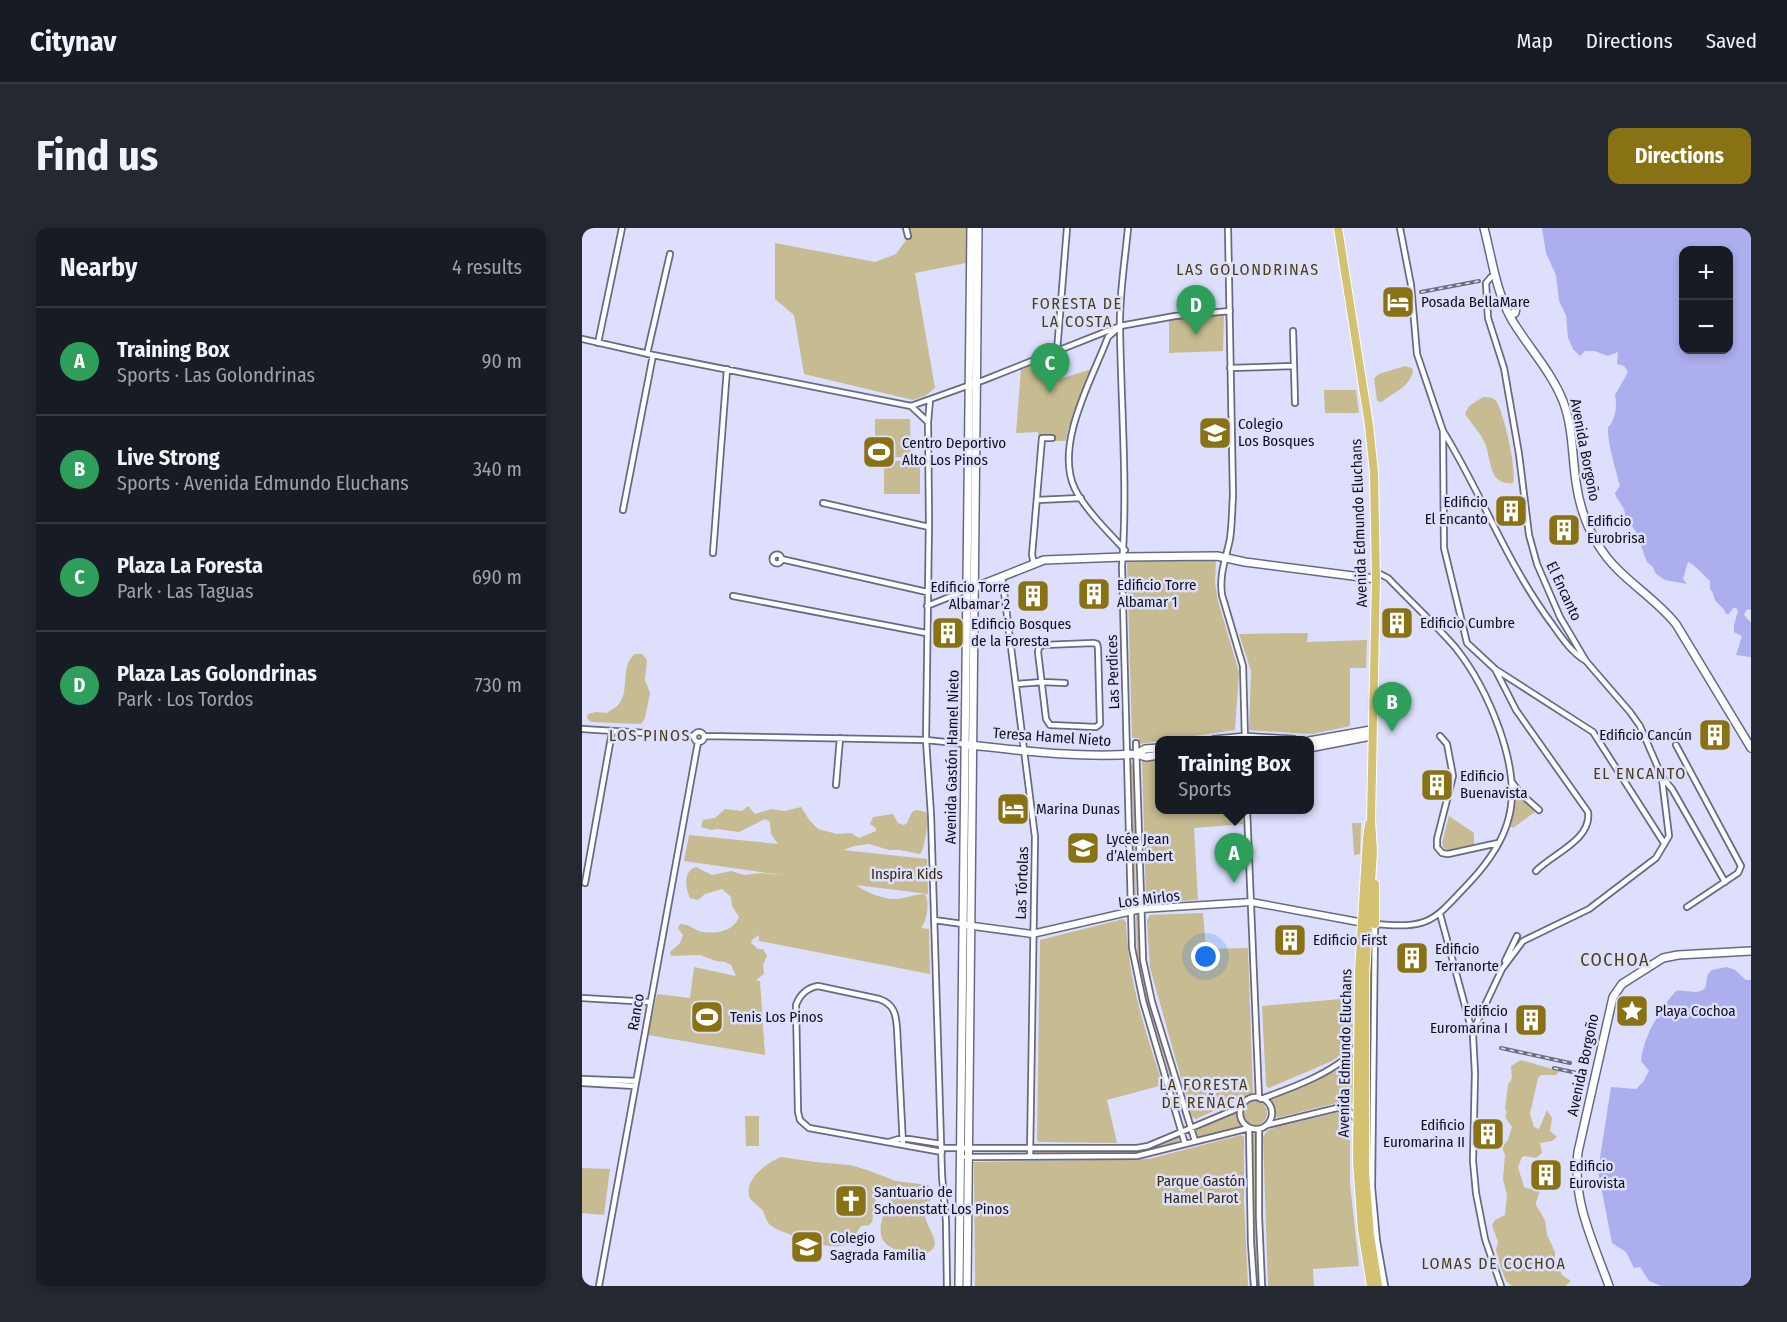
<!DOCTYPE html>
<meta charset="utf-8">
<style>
body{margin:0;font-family:"Fira Sans Condensed",sans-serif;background:#242831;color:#f1f3f6}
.controls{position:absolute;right:18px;top:18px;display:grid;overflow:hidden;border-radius:12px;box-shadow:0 3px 9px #0003}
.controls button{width:54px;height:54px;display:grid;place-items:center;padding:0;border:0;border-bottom:2px solid #363941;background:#171b24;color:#f1f3f6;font:30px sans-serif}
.you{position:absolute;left:624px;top:729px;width:21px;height:21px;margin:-15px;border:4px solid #fff;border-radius:50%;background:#1a73e8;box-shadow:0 0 0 9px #1a73e833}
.badge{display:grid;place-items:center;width:39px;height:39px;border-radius:50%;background:#897214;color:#fff;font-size:20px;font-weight:700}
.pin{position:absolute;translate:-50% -50px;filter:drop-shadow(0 2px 3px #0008)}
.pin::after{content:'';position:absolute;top:32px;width:21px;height:18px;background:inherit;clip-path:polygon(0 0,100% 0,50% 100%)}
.popup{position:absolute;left:573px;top:508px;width:159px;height:78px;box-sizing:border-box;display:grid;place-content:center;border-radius:12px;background:#171b24;filter:drop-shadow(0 2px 4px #0005);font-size:20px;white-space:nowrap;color:#9ea1a6}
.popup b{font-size:22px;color:#f1f3f6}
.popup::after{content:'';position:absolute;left:50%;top:100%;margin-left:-12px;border:12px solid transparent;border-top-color:#171b24}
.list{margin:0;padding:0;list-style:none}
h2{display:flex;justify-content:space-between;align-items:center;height:78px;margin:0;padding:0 24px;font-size:26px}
h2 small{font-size:20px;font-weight:400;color:#9ea1a6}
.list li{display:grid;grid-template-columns:39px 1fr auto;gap:18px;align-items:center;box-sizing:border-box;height:108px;padding:0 24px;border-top:2px solid #363941}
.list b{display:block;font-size:22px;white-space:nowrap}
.list p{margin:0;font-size:20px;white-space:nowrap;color:#9ea1a6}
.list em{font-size:20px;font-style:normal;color:#9ea1a6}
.map{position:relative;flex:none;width:1169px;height:1058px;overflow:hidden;border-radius:12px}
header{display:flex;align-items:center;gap:36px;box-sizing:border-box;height:84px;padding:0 30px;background:#171b24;border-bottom:2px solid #363941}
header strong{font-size:28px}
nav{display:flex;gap:33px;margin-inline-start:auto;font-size:21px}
.intro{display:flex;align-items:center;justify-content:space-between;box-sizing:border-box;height:144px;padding:0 36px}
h1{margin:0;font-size:42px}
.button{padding:15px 27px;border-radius:12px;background:#897214;color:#fff;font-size:21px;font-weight:700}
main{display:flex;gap:36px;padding:0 36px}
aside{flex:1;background:#171b24;border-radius:12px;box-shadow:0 3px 9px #0003}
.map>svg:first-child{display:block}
.green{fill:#c7bb92}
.water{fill:#acaeed;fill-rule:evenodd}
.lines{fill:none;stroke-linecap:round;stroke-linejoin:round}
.minor-casing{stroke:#686a84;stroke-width:8}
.tertiary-casing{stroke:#686a84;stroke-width:9}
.secondary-casing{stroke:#686a84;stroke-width:10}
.primary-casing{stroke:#fff;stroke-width:10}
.minor{stroke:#fff;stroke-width:4.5}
.tertiary{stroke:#fff;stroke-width:6}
.secondary{stroke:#fff;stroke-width:7}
.primary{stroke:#d4c172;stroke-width:8}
.rail-casing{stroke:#6d6e80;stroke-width:4}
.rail{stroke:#dddffd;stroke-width:1.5;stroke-dasharray:4.5;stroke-linecap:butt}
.labels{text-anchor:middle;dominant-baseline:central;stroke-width:5;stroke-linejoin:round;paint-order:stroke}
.poi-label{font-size:15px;fill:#11111b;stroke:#dddffd;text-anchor:start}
.street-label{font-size:15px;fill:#11111b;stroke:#dddffd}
.park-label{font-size:15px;fill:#332b0c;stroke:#dddffd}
.neighbourhood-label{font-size:16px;letter-spacing:1.5px;fill:#4a3f16;stroke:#dddffd}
.quarter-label{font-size:18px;letter-spacing:1.5px;fill:#4a3f16;stroke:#dddffd}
</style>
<header>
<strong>Citynav</strong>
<nav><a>Map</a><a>Directions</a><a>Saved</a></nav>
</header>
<div class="intro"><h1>Find us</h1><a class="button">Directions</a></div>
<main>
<aside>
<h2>Nearby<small>4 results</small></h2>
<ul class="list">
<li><span class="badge" style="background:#2e9e5b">A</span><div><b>Training Box</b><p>Sports · Las Golondrinas</p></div><em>90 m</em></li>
<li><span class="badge" style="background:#2e9e5b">B</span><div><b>Live Strong</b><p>Sports · Avenida Edmundo Eluchans</p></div><em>340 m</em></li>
<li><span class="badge" style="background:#2e9e5b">C</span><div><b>Plaza La Foresta</b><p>Park · Las Taguas</p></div><em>690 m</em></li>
<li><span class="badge" style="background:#2e9e5b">D</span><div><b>Plaza Las Golondrinas</b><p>Park · Los Tordos</p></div><em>730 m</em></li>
</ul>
</aside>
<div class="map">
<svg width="1169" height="1058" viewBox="0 0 1169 1058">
<rect width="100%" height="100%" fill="#dddffd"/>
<path class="green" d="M326 0H384V35L333 45 353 160 343 168 331 172 222 146 212 87 193 71V15L293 34 314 26 327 8Z
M642 86 641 123 587 125V90Z
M465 133V155L510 141 486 201 484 213H473L472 207H456V204L434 205 439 141Z
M823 138 830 140 831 144C825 162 812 163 800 174L795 173 792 150 797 146Z
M742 162H774L777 185H743Z
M901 169C906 169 911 169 914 173 922 184 935 243 931 255 905 258 910 229 902 213 897 203 889 195 883 186L887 178Z
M293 191H328L329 229H293Z
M302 233H338V266H302Z
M634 332 633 355 636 373 657 444 653 502 557 516V510H550L545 333Z
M726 405 725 414 785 412 784 440H768V498L731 506 667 502 669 443 657 406Z
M53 426H60L65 432 63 452 68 465 63 490 59 496 9 494 5 490 6 486 14 484 25 485C28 482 34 480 37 476 48 462 38 437 53 426Z
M577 531V582H661V596L612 600 616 672 564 675 560 533Z
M551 535 552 536 554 678 553 677 549 536Z
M935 565 953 584 931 600 928 598 932 567Z
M166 578 173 586 189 581 203 583 219 579 228 593 236 601 255 606 269 605 277 610 294 603V600L288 596 291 589 311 586 316 595 322 597 325 595 330 584 334 582 344 584C347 591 343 621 338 626L318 622H307L287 616 272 618 261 622 345 631 346 666 274 657C284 664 301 672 315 671 325 670 333 666 343 666 348 674 345 693 339 700L347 701 348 746 177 713V707L171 711 169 715 176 721H181L185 728 181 737 182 746 174 752 178 753 183 827 66 807 75 766 108 770 112 739 154 748 149 737 143 734 134 733 118 727 89 728 88 724 98 715 101 707 96 700 98 696C107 696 110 700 117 703 131 707 152 704 157 689L150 678 149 669 140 661 123 666 116 672 108 670C103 660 101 643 114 639L130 647 149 643 162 647 180 645 207 648 102 633 107 607 196 616 189 606 188 594 183 591 157 604 135 601 129 602 119 599 121 592 133 590 143 581 160 583Z
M867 588 892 605V617L867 622 862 620 860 615Z
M770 595H779L778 626 772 627Z
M792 652 788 853 787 854 786 739Z
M556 685 558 732 565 766 604 899 562 766 555 733 554 686Z
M621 685 624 721 666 720 671 865 614 891 610 889 568 740 565 692 568 687Z
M541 691 544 694C546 751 563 803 581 857L525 872 535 915 457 914 455 912 458 712Z
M770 770 771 809 762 824 750 833 687 860 684 858 680 778Z
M774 829V874L770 875 762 873 695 890 687 872 762 839Z
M939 832 977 843 974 847H959L956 850 948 886 952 899 957 901 965 882 970 890 968 903 975 909 970 913 958 915 960 925 954 930 943 928 940 929 936 939 942 959 948 961 956 954C962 963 954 969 954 977L963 992 965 1007 973 1024V1031L980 1047 989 1053 983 1058H930L924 1053 918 1037 914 1022 916 1014 910 997 913 992 923 987 925 967 921 951 923 927 920 919 926 912 930 899 923 889 925 884 923 881 926 857 930 850 929 838Z
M661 885a12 12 0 1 1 24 0a12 12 0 1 1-24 0Z
M655 884V891L660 899 616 910 613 901Z
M758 884 768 893V956L777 1038 731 1041 732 1058H686L681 909 685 903 694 899Z
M163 888H177V918H164Z
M671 905 674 906V996L677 1058H674L671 982Z
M659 907 662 909V973L666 1058H393L392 934 567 931Z
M596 909 598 915 554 926 451 925 452 923H555Z
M199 929 233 934 268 937 285 942 314 953 346 957 352 963C351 972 343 977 343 986 343 1002 367 1019 340 1027 331 1024 321 1024 312 1021 288 1011 302 985 309 968L307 963 299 960 295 963 290 994 287 997 279 998 267 1016C261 1018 255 1019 248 1018 237 1017 200 1005 191 999 184 995 184 989 181 983 177 978 171 975 168 970 160 952 186 934 199 929Z
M0 940 28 941 22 987 0 985Z"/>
<path class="water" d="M960 0H1169V382L1165 381 1162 387 1169 395V429L1154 427 1160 408 1152 404V397L1156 383 1154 380H1151L1147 386H1144C1142 379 1137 378 1133 372 1131 367 1132 365 1128 361V353C1121 347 1115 338 1106 334L1101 351 1105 356 1083 352 1074 346 1071 339 1065 334 1053 302 1044 291 1042 281 1034 268 1033 265 1038 258C1034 243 1026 216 1026 203 1026 195 1028 200 1030 194 1034 185 1035 177 1033 167L1046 144 1042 138 1035 136 1036 124 1026 128 1013 123H1003L998 128 991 121 986 110 984 87 977 73 974 47 964 25ZM1102 22H1146V122H1102Z
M1145 739 1153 742 1164 752H1169V1058H1079L1067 1053 1058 1039 1052 1040 1044 1024 1030 1015 1016 943 1029 859 1054 861 1061 854 1067 843 1059 833C1061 809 1078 781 1094 763 1102 761 1117 768 1123 760 1125 756 1124 750 1126 746L1130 742Z"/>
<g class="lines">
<defs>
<path id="minor" d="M324 0 326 8
M546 0C543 33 537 67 538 100 539 179 546 259 540 338L550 720 561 773 603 916
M646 0 651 268C650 282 650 297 648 311 644 330 637 346 640 367L661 438 663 512
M818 0 829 57 835 126 861 203 862 320 885 415 913 441 1011 504 1082 615
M914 48 909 49 904 55 906 90 922 140 937 226 947 307 955 336 978 389 1004 433 1048 484 1058 498 1080 549 1090 561 1143 654
M536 100 526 109 522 119C506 158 473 220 493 261 502 280 528 306 543 322
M711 103 713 175
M0 111 71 127 329 178
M16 115 40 0
M475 123 485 0
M65 126 88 26
M648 140 712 138
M329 178 346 194 347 292 344 512 349 587 360 948 364 993 365 1058
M329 178 402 152 538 98 593 88 648 83
M346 194 348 172
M861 203C900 266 925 336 970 396 980 410 989 424 1004 433
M455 272 499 270
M241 275 347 299
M41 282 71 127
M131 325 145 141
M190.5 331a4.5 4.5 0 1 1 9 0a4.5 4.5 0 1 1-9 0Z
M199 331 345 364
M452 335 450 327 460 210H470
M794 344 806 350C828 373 852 395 873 419 905 459 940 538 927 589 921 614 904 637 887 655 851 693 849 701 793 696L790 959 795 1013 803 1058
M420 348 453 609 448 928
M151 368 344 405
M345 378 385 362
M511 415 515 416 516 420 518 496 514 499 468 497 464 491 456 424 457 419 462 417Z
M913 441 934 482 1006 584C1010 612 970 626 954 643
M435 456 460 454 483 455
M0 501 112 508
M112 509a5 5 0 1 1 10 0a5 5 0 1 1-10 0Z
M123 508 344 512 383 516
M858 508 865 516 871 548 855 611V619L860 625 866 626 916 615
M554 515 561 732 570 774 613 913
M1094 517 1159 638 1156 645 1105 679
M930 554 938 565 957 582
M254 557 258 510
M665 582 677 870
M3 655 30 504
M858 686 891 807 893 845 891 933 894 965 903 1011 919 1058
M352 692 381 696
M923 733 935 708
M0 770 68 774
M891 807 896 792 920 741 941 713 1007 681 1074 630 1087 608 1080 551
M0 851 54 853
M0 855 53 858
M658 885a16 16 0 1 1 32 0a16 16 0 1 1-32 0Z
M679 871C707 861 761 842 775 817
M685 897 755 880 766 882 775 892
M677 901V989L680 1058
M307 914 320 910 359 916
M321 917 315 800C314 786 312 776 297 771L236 758C225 760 218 766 214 777L216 884 218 892 227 900C272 908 316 916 360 924
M359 920H555L566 918 659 879
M384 929 555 928 667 900 669 1015 672 1058
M17 1058 116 514"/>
<path id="tertiary" d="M384 697 450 706 559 681 669 674 782 695"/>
<path id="secondary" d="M902 0C910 31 914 64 930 92 946 119 969 143 981 173 991 199 990 227 994 254 997 276 1005 300 1017 318 1036 350 1071 367 1094 396L1169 520
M921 73 934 80 933 85 928 87
M389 361 462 332 541 329 635 328 663 334 794 351
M632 512 663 509 712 512
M727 513 789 502
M388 517C443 523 499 530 554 526L564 529 577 527
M727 520 789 508
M554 526 563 521 577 520
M377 1058 389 0
M385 1058 396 0
M1027 1058C1011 1013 990 973 996 924L1031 769 1040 756 1081 730 1096 727 1169 723"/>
<path id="primary" d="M756 0 787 197 792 245 794 351 789 592 791 624 783 746V944L788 1007 796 1058
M787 596 785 610 777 744 775 933 780 1002 789 1058
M793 696V656"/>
</defs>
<use href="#minor" class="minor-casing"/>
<use href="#tertiary" class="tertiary-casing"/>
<use href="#secondary" class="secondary-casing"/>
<use href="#primary" class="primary-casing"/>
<use href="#minor" class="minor"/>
<use href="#tertiary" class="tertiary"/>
<use href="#secondary" class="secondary"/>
<use href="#primary" class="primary"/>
<defs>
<path id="rail" d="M839 64 897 53
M919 820 988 835
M972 840 995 845"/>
</defs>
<use href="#rail" class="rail-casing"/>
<use href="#rail" class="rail"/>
</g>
<defs>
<symbol id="hotel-square" viewBox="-11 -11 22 22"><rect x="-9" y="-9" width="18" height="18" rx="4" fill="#897214" stroke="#dddffd"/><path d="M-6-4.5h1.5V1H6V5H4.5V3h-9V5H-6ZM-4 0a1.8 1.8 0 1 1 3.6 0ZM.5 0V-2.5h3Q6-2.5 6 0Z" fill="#fff"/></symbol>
<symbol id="school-square" viewBox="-11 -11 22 22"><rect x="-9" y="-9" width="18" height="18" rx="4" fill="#897214" stroke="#dddffd"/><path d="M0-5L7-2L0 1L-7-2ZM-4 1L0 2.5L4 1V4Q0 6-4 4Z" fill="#fff"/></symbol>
<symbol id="stadium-square" viewBox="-11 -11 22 22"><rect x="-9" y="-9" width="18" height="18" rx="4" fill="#897214" stroke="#dddffd"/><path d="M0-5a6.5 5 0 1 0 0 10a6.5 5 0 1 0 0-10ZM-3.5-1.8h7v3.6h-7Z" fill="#fff"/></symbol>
<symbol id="building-square" viewBox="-11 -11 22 22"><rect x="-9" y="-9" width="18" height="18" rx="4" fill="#897214" stroke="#dddffd"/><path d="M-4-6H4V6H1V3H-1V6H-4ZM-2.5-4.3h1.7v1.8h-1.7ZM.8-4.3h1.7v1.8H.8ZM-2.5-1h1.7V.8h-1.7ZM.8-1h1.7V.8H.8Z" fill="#fff"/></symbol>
<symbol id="sight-square" viewBox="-11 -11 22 22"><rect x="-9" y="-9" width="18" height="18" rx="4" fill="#897214" stroke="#dddffd"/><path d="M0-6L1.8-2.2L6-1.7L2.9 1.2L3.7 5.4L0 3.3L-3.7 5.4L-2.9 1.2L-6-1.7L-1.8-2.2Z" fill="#fff"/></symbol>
<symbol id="church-square" viewBox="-11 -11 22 22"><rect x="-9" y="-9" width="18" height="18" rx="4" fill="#897214" stroke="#dddffd"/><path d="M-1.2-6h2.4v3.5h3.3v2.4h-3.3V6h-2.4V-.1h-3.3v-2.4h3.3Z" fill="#fff"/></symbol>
</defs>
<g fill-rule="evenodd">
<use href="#hotel-square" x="797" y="55" width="38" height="38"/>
<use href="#school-square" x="614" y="186" width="38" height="38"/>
<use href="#stadium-square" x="278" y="205" width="38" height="38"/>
<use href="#building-square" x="910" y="264" width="38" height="38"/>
<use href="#building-square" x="963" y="283" width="38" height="38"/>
<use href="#building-square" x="493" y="347" width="38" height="38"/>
<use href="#building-square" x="432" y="349" width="38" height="38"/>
<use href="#building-square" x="796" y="376" width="38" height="38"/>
<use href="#building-square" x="347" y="386" width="38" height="38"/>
<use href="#building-square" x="1114" y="488" width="38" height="38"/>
<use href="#building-square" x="836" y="538" width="38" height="38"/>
<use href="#hotel-square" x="412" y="562" width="38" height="38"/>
<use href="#school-square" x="482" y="601" width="38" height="38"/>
<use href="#building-square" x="689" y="693" width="38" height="38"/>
<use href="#building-square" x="811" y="711" width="38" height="38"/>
<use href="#sight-square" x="1031" y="764" width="38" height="38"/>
<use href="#stadium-square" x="106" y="770" width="38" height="38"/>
<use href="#building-square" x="930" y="773" width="38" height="38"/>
<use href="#building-square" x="887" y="887" width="38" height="38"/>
<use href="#building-square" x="945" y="928" width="38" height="38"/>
<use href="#church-square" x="250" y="954" width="38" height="38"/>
<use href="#school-square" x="206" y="1000" width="38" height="38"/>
</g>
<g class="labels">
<g class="poi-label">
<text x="839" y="74">Posada BellaMare</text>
<text x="656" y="196">Colegio<tspan x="656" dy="17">Los Bosques</tspan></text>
<text x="320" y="215">Centro Deportivo<tspan x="320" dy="17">Alto Los Pinos</tspan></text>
<text x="906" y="274" text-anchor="end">Edificio<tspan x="906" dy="17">El Encanto</tspan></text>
<text x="1005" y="293">Edificio<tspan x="1005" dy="17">Eurobrisa</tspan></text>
<text x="535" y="357">Edificio Torre<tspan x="535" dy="17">Albamar 1</tspan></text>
<text x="428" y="359" text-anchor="end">Edificio Torre<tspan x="428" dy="17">Albamar 2</tspan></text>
<text x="838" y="395">Edificio Cumbre</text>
<text x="389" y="396">Edificio Bosques<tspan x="389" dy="17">de la Foresta</tspan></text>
<text x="1110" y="507" text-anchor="end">Edificio Cancún</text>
<text x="878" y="548">Edificio<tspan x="878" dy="17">Buenavista</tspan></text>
<text x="454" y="581">Marina Dunas</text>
<text x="524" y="611">Lycée Jean<tspan x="524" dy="17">d’Alembert</tspan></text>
<text x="731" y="712">Edificio First</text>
<text x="853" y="721">Edificio<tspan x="853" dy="17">Terranorte</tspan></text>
<text x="926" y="783" text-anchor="end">Edificio<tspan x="926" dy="17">Euromarina I</tspan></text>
<text x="1073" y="783">Playa Cochoa</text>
<text x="148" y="789">Tenis Los Pinos</text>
<text x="883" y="897" text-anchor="end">Edificio<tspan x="883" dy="17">Euromarina II</tspan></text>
<text x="987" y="938">Edificio<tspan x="987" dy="17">Eurovista</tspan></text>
<text x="292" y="964">Santuario de<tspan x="292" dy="17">Schoenstatt Los Pinos</tspan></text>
<text x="248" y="1010">Colegio<tspan x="248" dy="17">Sagrada Familia</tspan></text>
</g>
<g class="street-label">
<text transform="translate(1003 222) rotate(79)">Avenida Borgoño</text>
<text transform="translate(777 295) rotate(-92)">Avenida Edmundo Eluchans</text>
<text transform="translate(982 363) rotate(65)">El Encanto</text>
<text transform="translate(531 444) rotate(-92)">Las Perdices</text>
<text transform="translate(470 509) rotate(4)">Teresa Hamel Nieto</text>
<text transform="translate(370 529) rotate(-89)">Avenida Gastón Hamel Nieto</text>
<text transform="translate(440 655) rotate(-88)">Las Tórtolas</text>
<text transform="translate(567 671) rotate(-7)">Los Mirlos</text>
<text transform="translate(54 784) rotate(-80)">Ranco</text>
<text transform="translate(763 825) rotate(-89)">Avenida Edmundo Eluchans</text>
<text transform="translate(1001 837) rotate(-78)">Avenida Borgoño</text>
</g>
<g class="park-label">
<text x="325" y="646">Inspira Kids</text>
<text x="619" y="953">Parque Gastón<tspan x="619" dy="17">Hamel Parot</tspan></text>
</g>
<g class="neighbourhood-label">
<text x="666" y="41">LAS GOLONDRINAS</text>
<text x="495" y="75">FORESTA DE<tspan x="495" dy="18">LA COSTA</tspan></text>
<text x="68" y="507">LOS PINOS</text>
<text x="1058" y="545">EL ENCANTO</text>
<text x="622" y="856">LA FORESTA<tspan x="622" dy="18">DE REÑACA</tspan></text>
<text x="912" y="1035">LOMAS DE COCHOA</text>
</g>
<g class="quarter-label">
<text x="1033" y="732">COCHOA</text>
</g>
</g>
</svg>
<div class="controls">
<button>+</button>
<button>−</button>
</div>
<div class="you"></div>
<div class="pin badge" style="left:652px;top:655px;background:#2e9e5b">A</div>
<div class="popup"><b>Training Box</b>Sports</div>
<div class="pin badge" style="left:810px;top:504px;background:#2e9e5b">B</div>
<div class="pin badge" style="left:468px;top:165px;background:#2e9e5b">C</div>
<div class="pin badge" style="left:614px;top:107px;background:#2e9e5b">D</div>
</div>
</main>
